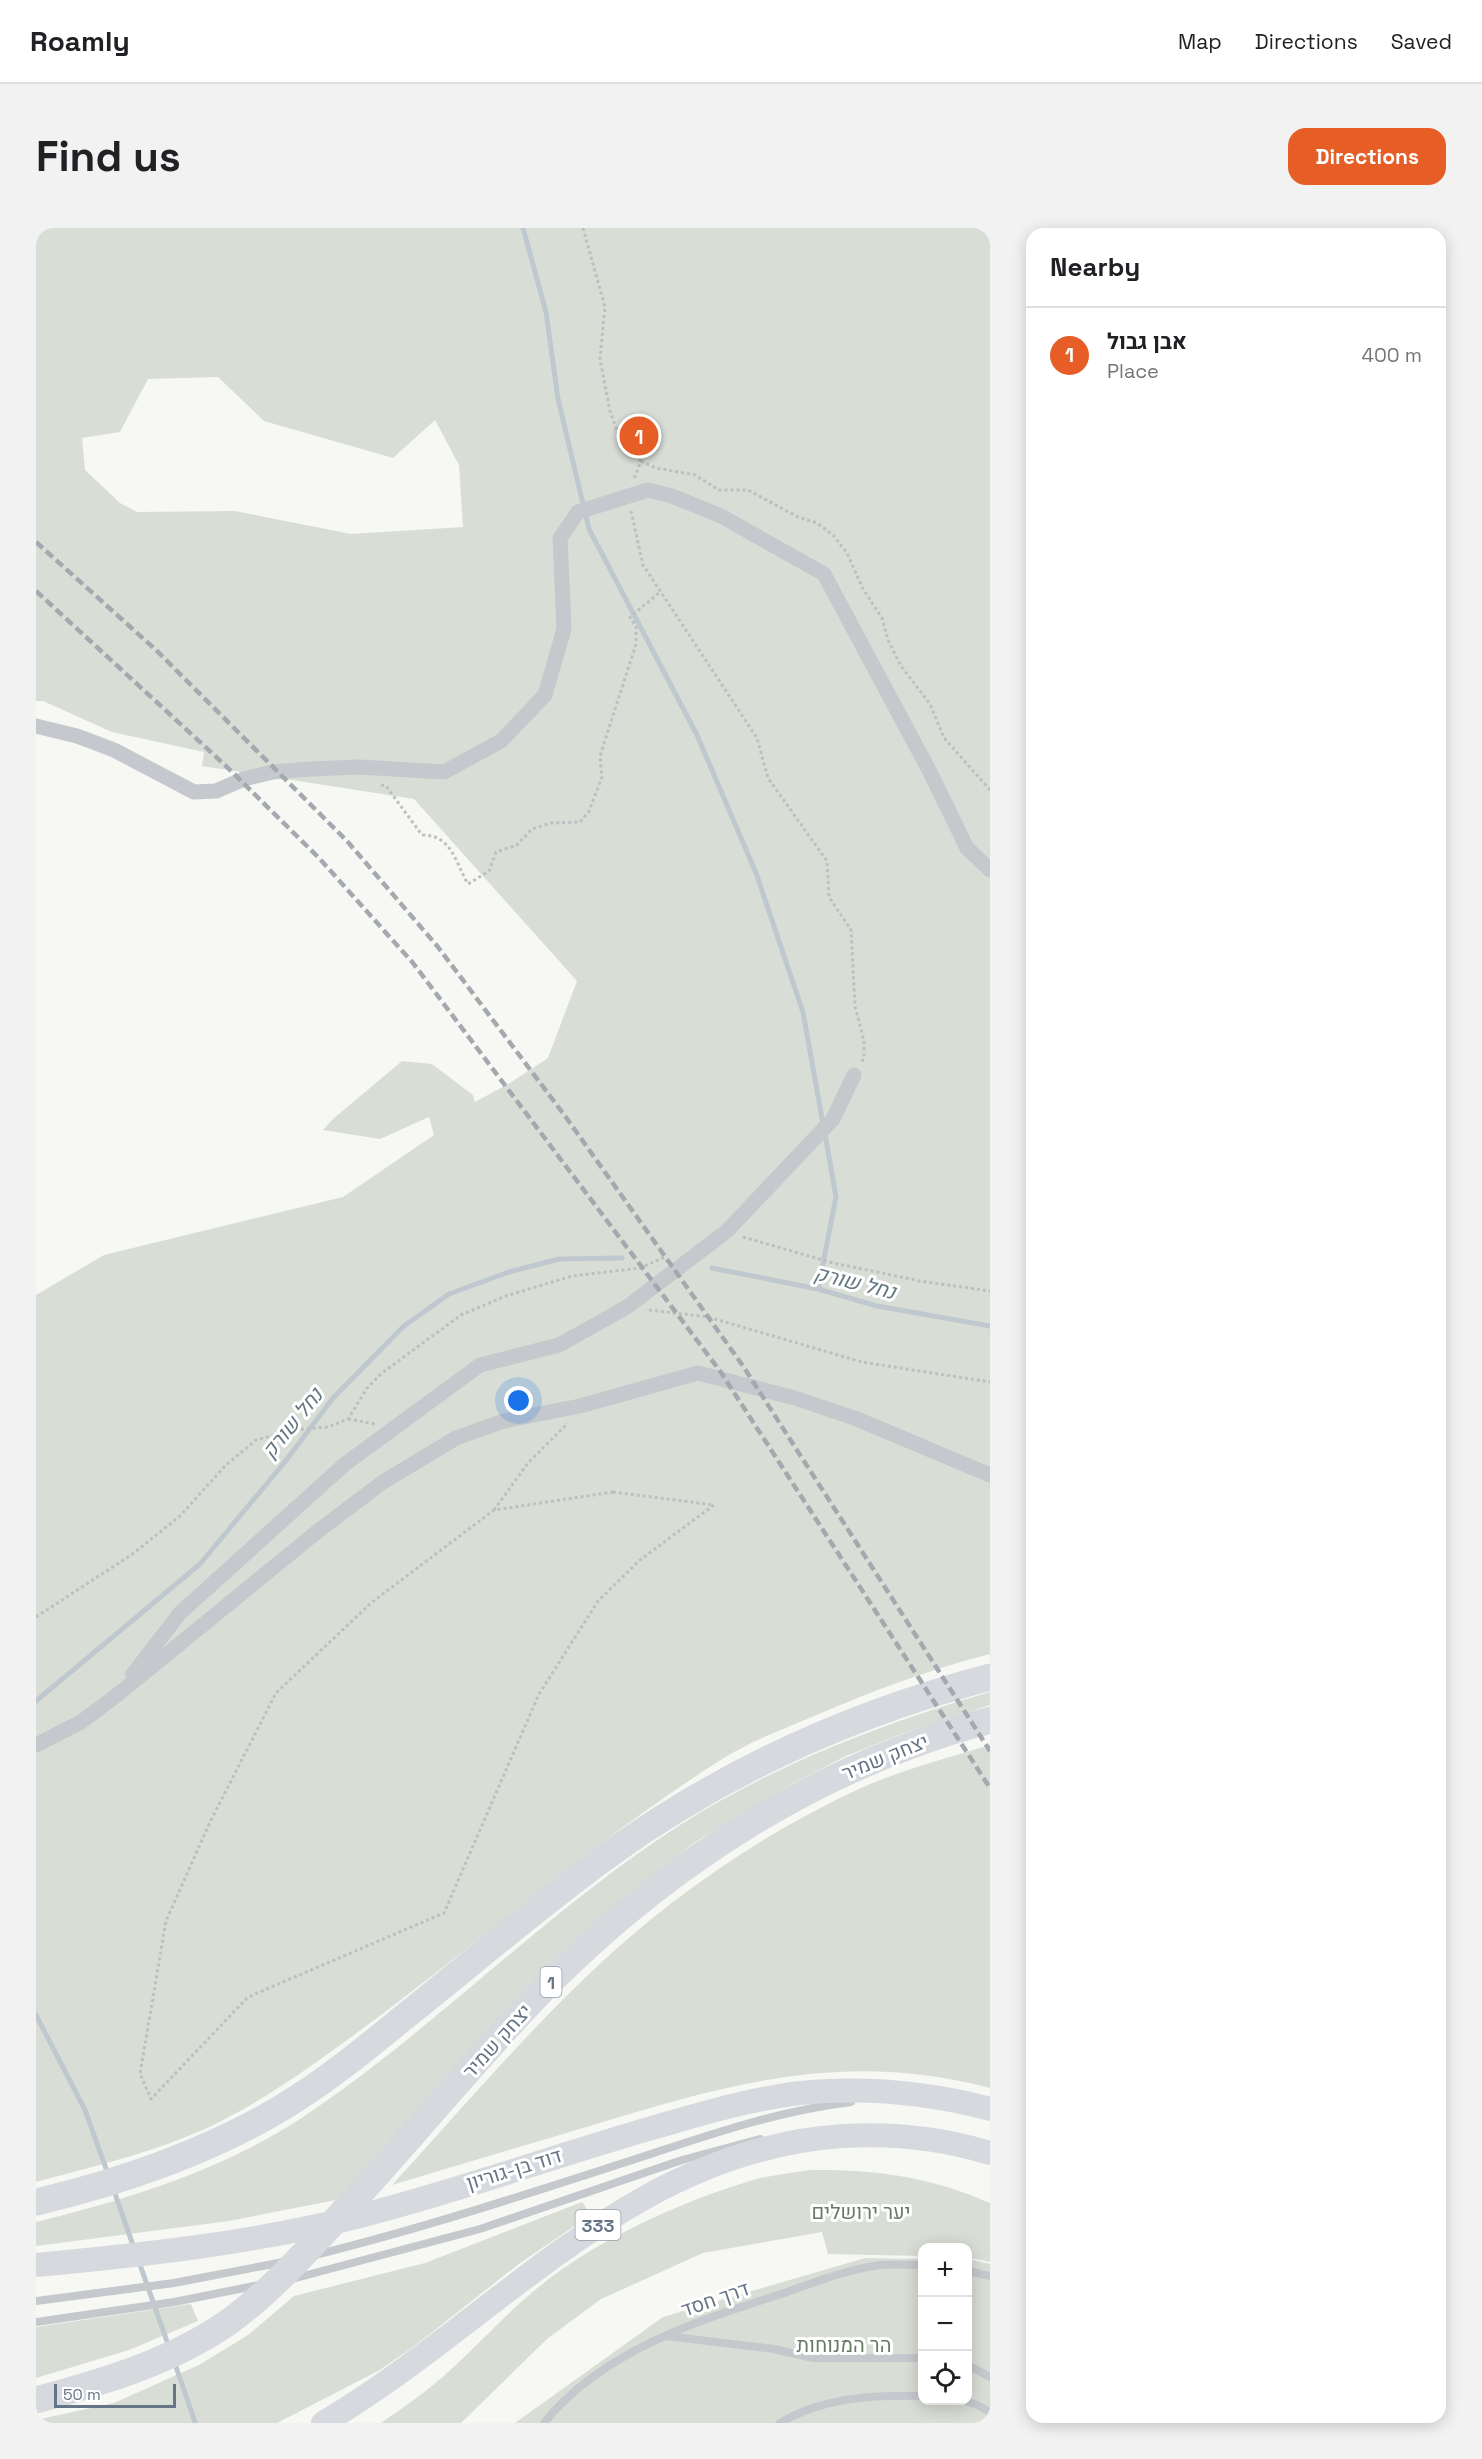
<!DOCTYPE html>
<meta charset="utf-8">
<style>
body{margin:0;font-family:"Space Grotesk",Heebo,sans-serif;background:#f2f2f2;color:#202124}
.controls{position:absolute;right:18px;bottom:18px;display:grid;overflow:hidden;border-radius:12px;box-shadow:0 3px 15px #0003}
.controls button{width:54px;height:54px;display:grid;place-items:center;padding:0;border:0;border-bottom:2px solid #e0e0e0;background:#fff;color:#202124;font:30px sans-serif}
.scale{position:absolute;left:18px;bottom:15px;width:122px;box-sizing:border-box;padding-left:6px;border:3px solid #667585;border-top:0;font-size:16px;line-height:21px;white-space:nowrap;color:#667585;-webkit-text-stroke:4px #fff;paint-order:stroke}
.you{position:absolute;left:483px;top:1173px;width:21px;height:21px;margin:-15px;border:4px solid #fff;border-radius:50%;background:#1a73e8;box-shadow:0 0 0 9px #1a73e833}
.badge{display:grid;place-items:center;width:39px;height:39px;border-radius:50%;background:#e65d25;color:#fff;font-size:20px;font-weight:700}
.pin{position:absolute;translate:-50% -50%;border:3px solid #fff;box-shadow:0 2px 6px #0006}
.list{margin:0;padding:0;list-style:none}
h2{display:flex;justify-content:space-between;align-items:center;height:78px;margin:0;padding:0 24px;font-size:26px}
h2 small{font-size:20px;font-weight:400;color:#757577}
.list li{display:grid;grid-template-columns:39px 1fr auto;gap:18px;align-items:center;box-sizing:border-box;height:96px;padding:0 24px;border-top:2px solid #e0e0e0}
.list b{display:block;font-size:22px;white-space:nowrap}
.list p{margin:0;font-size:20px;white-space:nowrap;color:#757577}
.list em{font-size:20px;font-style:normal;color:#757577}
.icon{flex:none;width:33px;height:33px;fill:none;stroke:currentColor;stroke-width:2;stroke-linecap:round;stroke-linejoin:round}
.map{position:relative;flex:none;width:954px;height:2195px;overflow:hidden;border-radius:18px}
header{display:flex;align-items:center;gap:36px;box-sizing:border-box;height:84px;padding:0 30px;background:#fff;border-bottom:2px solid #e0e0e0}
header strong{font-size:28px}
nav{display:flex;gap:33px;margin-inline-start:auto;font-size:21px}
.intro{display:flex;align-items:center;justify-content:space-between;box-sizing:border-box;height:144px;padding:0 36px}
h1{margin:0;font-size:42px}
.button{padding:15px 27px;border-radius:18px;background:#e65d25;color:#fff;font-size:21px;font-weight:700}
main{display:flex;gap:36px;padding:0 36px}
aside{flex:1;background:#fff;border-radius:18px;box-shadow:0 3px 15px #0003}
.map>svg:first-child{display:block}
.green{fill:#d8ded5;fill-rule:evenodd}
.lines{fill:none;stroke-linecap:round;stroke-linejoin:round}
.stream{stroke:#bfc8ce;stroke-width:5}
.path{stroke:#bdbfc1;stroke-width:3;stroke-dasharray:3 3;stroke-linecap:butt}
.lane{stroke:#c5c8cc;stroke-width:8}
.street{stroke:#c5c8cc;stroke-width:15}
.primary{stroke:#d6dadf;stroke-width:24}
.highway{stroke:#d6dadf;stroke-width:27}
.rail{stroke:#a3a9af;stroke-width:4.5;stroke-dasharray:9 4.5;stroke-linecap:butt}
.labels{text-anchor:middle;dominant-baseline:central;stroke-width:6;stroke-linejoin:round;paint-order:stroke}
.shield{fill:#fff;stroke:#949eaa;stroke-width:1.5}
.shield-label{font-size:18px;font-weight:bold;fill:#667585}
.street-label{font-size:20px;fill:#667585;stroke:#fff}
.park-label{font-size:20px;fill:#687c65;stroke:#fff}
.water-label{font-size:21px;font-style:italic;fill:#617782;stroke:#fff}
</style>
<header>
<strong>Roamly</strong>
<nav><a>Map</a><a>Directions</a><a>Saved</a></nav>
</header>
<div class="intro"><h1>Find us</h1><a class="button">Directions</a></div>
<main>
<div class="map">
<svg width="954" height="2195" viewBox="0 0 954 2195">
<rect width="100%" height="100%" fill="#f7f7f4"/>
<path class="green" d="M0 0H954V1426C891 1442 831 1465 771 1491 745 1502 716 1513 691 1528 568 1605 457 1703 341 1790 292 1826 243 1863 189 1891 130 1922 63 1937 0 1954V1067L68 1027 307 969 398 907 393 889 344 911 287 902 297 891 366 833 396 836 437 867 439 874 474 855 512 830 541 753 378 571 166 538 168 524 76 504 7 473H0ZM182 149 228 193 357 230 399 192 423 237 427 299 315 306 199 283 101 284 84 275 49 242 46 210 84 204 112 151Z
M954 1464V1477L868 1505 810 1528 752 1558 658 1615 549 1703 300 1972 193 1993 0 2018V1994C92 1971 187 1942 267 1889 399 1801 510 1683 644 1597 740 1536 845 1496 954 1464Z
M954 1517V1860C810 1822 695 1855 557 1897 490 1917 423 1937 356 1957 420 1887 483 1813 552 1747 631 1671 725 1606 825 1560 866 1542 911 1530 954 1517Z
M775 1942C839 1941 895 1949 954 1975V2034L932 2029V2020H886V2028L792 2026 786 2004 667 2025 565 2071 511 2111 425 2195H345C362 2183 380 2171 397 2157 435 2126 466 2088 504 2058 562 2011 646 1973 717 1952 735 1947 756 1945 775 1942Z
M546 1974 555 1987 484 2035 376 2120 342 2143 241 2195H0V2192L78 2175 163 2137 212 2107 258 2068 389 2035Z
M829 2030 886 2031V2172H932V2031L954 2036V2195H479L627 2089Z
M155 2076 162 2093 93 2122 0 2150V2099Z"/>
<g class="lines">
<path class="stream" d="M487 0 510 84 522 171 553 301 661 507 720 645 767 784 787 896
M676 1040 782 1061 841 1078 954 1098
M782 1061 800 969 789 906
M0 1473 164 1336 248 1235 297 1170 368 1098 413 1066 473 1044 523 1031 586 1030
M0 1787 49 1882 72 1946
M77 1960 98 2020
M103 2034 133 2119
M138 2133 159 2194"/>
<path class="path" d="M547 0 569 79 564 131 574 183 587 220 605 233 598 251
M605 233 620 240 659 247 683 262H712L762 289 781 295 797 307 811 325 827 361 846 390 852 412 865 438 894 476 908 510 954 562
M595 283 607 337 721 510 732 550 791 633 793 669 815 702 819 778 828 813V830L825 835
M345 557 350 558 386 607C416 607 419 634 432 656L453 643 460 624 481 617 496 601 515 595 544 594 553 583 566 549 564 528 600 416V399L594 389 623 365
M707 1009 797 1035 884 1053 954 1063
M613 1082 672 1089 826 1134 954 1154
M312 1191 340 1196
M577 1264 678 1277 604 1332 562 1373 503 1466 408 1685 212 1769 115 1871 104 1846 130 1693 174 1594 240 1465 335 1375 458 1282Z
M458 1282 492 1235 532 1195
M0 1389 98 1325 144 1288 190 1237 220 1212 256 1202 292 1199 312 1191 331 1160 346 1145 425 1087 470 1068 536 1048 604 1040 629 1029"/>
<path class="lane" d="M279 2027C380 2002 479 1970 578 1938 656 1913 733 1884 815 1874
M932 2043 954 2048
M256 2051 444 2001 646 1932 724 1911
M0 2073 138 2055 247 2034
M0 2094 138 2074 223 2057
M630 2108 738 2121 777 2130H886
M932 2137 954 2149
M925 2172 941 2177 954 2184
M508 2195C566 2123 661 2093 745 2066 777 2055 811 2041 845 2037 859 2036 873 2037 886 2037
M744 2195C787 2169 837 2167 886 2168"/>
<path class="street" d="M0 498 41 508 78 522 158 564 180 563 208 551 237 544 275 541 323 539 408 544 465 513 509 467 528 401 524 310 542 284 612 262 636 268 685 288 788 346 894 544 931 620 954 642
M97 1446 144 1385 309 1236 444 1137 523 1117 591 1079 691 1003 797 891 818 847
M0 1517 45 1494 81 1467 282 1303 347 1254 420 1210 468 1193 544 1178 662 1145 759 1170 821 1191 954 1247"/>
<path class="primary" d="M0 2037C107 2027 216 2015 320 1989 420 1964 518 1928 616 1900 665 1886 714 1871 764 1865 827 1859 893 1865 954 1881
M287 2195C460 2093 593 1922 807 1908 858 1905 905 1910 954 1925"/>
<path class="highway" d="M0 1974C82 1955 175 1923 247 1879 290 1853 328 1822 367 1790 436 1735 503 1677 575 1625 689 1543 818 1485 954 1449
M0 2172C67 2154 136 2134 194 2093 235 2063 271 2023 306 1985 377 1909 442 1827 515 1753 638 1631 786 1537 954 1492"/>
<path class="rail" d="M0 314 120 422 311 613 402 719 529 888 707 1138 954 1523
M0 363 190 538 283 630 377 735 684 1143 954 1560"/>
</g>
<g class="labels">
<g class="shield">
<rect x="504.5" y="1739" width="21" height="30" rx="4.5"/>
<rect x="539.5" y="1982" width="45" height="30" rx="4.5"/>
</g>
<g class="shield-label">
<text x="515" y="1754">1</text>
<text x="562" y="1997">333</text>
</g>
<g class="street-label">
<text transform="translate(849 1529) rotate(-22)">יצחק שמיר</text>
<text transform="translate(461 1813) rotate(-48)">יצחק שמיר</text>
<text transform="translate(478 1941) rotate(-17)">דוד בן-גוריון</text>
<text transform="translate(679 2071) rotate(-19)">דרך חסד</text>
</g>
<g class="park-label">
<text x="825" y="1984">יער ירושלים</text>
<text x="808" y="2117">הר המנוחות</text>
</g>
<g class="water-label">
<text transform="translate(819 1054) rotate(14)">נחל שורק</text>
<text transform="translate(256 1195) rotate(-51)">נחל שורק</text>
</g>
</g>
</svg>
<div class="controls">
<button>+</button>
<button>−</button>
<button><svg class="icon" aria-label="locate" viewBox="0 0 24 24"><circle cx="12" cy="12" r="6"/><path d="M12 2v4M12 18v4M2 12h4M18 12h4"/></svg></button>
</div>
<div class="scale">50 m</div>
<div class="you"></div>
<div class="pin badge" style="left:603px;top:208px">1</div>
</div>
<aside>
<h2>Nearby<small></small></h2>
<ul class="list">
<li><span class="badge">1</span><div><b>אבן גבול</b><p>Place</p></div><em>400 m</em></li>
</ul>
</aside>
</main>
